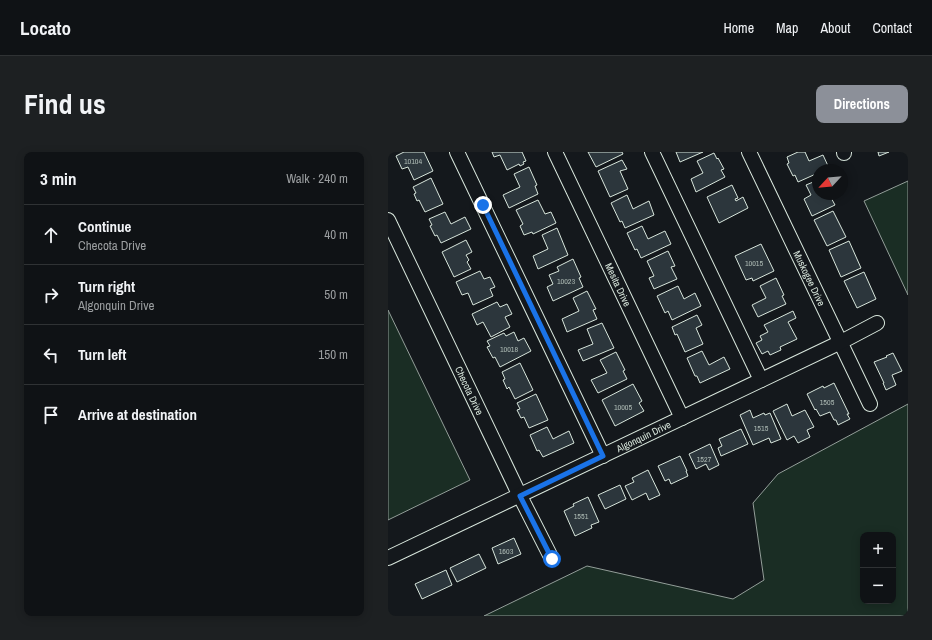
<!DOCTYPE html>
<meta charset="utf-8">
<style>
body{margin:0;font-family:"Archivo Narrow",sans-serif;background:#1d2022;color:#f1f3f6}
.controls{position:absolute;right:12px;bottom:12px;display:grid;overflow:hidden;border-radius:8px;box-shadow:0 2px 10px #0003}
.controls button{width:36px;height:36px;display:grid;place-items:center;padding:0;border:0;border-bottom:1px solid #2f3234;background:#0f1215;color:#f1f3f6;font:20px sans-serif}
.compass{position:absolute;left:424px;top:12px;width:36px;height:36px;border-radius:50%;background:#0f1215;box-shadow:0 2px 10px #0003;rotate:244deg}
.stop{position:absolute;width:12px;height:12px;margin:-9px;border:3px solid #1a73e8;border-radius:50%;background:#fff}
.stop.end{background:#1a73e8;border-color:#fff;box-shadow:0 1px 4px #0008}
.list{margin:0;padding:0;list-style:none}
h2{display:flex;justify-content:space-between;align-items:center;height:52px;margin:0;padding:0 16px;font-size:17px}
h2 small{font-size:13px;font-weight:400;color:#9b9ea0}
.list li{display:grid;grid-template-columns:26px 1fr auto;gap:12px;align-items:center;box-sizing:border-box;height:60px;padding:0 16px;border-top:1px solid #2f3234}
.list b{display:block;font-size:15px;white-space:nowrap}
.list p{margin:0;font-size:13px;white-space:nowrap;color:#9b9ea0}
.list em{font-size:13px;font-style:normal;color:#9b9ea0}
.icon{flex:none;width:22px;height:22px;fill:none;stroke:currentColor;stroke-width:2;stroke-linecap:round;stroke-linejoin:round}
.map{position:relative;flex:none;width:520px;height:464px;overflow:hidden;border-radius:8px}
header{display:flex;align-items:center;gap:24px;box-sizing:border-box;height:56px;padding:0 20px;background:#0f1215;border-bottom:1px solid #2f3234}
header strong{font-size:19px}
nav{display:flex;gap:22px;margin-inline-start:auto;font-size:14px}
.intro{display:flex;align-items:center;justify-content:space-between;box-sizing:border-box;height:96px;padding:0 24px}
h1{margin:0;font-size:28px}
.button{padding:10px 18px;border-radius:8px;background:#8c9099;color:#fff;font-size:14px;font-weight:700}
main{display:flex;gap:24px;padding:0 24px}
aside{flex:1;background:#0f1215;border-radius:8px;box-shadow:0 2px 10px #0003}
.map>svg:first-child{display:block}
.green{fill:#1a2d24;stroke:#939e99;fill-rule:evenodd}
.building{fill:#2c363c;stroke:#d8e6dc}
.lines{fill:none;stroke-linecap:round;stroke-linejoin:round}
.minor-casing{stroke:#d8e6dc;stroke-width:16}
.minor{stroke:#14181c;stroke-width:14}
.route{stroke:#1a73e8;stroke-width:5}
.labels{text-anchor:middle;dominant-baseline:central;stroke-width:3;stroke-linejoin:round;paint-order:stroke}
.number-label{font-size:8px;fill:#adbab4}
.street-label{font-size:10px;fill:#d8e6dc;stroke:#14181c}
</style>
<header>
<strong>Locato</strong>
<nav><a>Home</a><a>Map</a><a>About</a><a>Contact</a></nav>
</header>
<div class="intro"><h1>Find us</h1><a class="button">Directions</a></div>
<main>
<aside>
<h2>3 min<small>Walk · 240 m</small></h2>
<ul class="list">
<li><svg class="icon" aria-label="ahead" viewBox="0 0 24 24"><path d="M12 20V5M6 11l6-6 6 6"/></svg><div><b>Continue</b><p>Checota Drive</p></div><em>40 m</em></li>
<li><svg class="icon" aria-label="right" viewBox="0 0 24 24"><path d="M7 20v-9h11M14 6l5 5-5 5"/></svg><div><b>Turn right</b><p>Algonquin Drive</p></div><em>50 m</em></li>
<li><svg class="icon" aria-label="left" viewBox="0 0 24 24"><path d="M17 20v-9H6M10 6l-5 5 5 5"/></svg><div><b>Turn left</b></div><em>150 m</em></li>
<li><svg class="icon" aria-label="arrive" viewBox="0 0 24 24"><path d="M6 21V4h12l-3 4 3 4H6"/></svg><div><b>Arrive at destination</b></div></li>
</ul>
</aside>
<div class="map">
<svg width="520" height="464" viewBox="0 0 520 464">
<rect width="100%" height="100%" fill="#14181c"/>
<path class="green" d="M520 29V143L476 49Z
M0 158 82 328 0 368Z
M520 252V464H96L199 414 345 447 376 428 365 351 390 322ZM475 383H505V449H475Z"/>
<path class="building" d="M16 0H36L45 19 26 28 20 15 14 17 8 4Z
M104 0H134L138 9 135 10 136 12 132 14 131 12 119 18 112 3 106 5Z
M200 0H234L235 2 208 15Z
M288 0H315L292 10Z
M410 0H417L421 9 435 3 441 16 437 18H430V21L410 30 407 23 405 24 399 12 401 11 399 5Z
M490 0H501L491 4Z
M326 1 329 7 330 6 336 17 333 18 337 25 308 40 303 27 315 21 309 9Z
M234 8 239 17 232 19 240 37 222 45 210 19Z
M141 15 149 33 147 34 150 42 121 56 115 43 132 35 126 22Z
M43 26 55 52 37 60 31 48 29 49 26 42 28 41 25 35Z
M430 28V42H441L447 53 424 64 416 47 423 43 418 33Z
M344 33 350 46 347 47 348 49 355 45 360 56 331 71 319 45Z
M239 43 245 57 261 49 266 63 237 76 234 69 232 70 223 51Z
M150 48 157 62 163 60 168 71 145 82 144 80 136 83 132 74 135 72 128 58Z
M445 59 458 85 439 94 426 68Z
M57 60 63 72 77 65 83 77 53 91 49 83 47 84 42 74 44 73 41 67Z
M254 74 260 87 277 79 283 92 253 106 249 97 247 98 239 81Z
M169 76 180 103 150 117 145 104 160 97 154 83Z
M78 88 84 100 78 103 81 108 79 110 83 117 66 125 54 100Z
M461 89 473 116 453 125 441 98Z
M373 92 386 119 365 129 364 126 358 128 347 104Z
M280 99 287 114 283 115 289 127 266 137 261 126 266 124 259 109Z
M185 107 193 125 191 126 195 135 165 149 159 135 165 132 161 123 171 119 169 115Z
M92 119 96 127 102 125 107 135 102 137 105 144 85 153 80 141 74 143 68 130Z
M476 120 488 147 469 156 456 129Z
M388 126 396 143 394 144 398 152 370 165 364 153 378 146 372 134Z
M290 134 296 147 307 141 313 154 284 168 280 159 277 161 269 144Z
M199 139 208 157 205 158 209 167 179 180 174 167 191 159 185 146Z
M109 150 112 155 119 152 124 162 117 165 122 175 103 185 95 170 89 173 84 162Z
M405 159 408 166 400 170 409 187 392 195 393 198 382 203 380 199 374 202 368 191 374 188 372 184 380 180 376 173Z
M309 163 314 173 308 176 315 192 297 200 289 182 287 183 284 175Z
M214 171 226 196 195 209 190 198 205 192 199 177Z
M126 180 130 189 136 186 143 199 112 215 107 205 105 206 99 195 102 194 99 189 116 181 118 184Z
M314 199 321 213 336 205 342 217 312 231 309 224H307L299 206Z
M228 200 237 218 235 219 239 227 210 241 203 228 219 221 212 208Z
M505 201 514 219 504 223 508 233 498 238 495 231H496L486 210 499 205 498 204Z
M132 211 145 238 127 247 121 235 119 237 115 228 117 227 114 220Z
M446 231 461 262H459L462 267 450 273 448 268H446L442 260 432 264 428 257 427 258 419 242 435 234 436 236Z
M245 232 254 249 251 251 256 259 227 274 214 248Z
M148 242 160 268 141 276 136 265 133 266 129 258 132 257 129 251Z
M399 252 404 264 417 258 426 275 419 278 422 285 410 291 406 284 399 288 385 259Z
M362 258 365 266 376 261 377 263 382 261 393 287 383 291 381 286 365 293 352 263Z
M159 275 165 287 181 279 186 291 155 305 151 298 149 299 142 283Z
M353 277 360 292 333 304 330 296 334 294 331 287Z
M322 292 331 313 321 318 318 312 308 317 301 302Z
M292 304 299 319H298L300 324 283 332 281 327 277 329 270 314Z
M260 318 272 343 261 348 258 341 244 348 237 334 246 330 244 326Z
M232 333 238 347 217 357 210 343Z
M200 345 211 370 203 373 204 376 187 384 176 359 186 354 185 352Z
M126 386 133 402 110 412 104 396Z
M91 402 98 416 69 430 62 416Z
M58 418 64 433 34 447 27 432Z"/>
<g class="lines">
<defs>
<g id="minor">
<path d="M69 0 215 304"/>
<path id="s1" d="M167 0 294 266"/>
<path d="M264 0 373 228"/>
<path id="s2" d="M361 0 482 252"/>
<path d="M456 0V1"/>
<path id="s3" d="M0 68 132 344 164 407"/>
<path id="s4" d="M0 406 453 190 489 171"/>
</g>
</defs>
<use href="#minor" class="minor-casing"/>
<use href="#minor" class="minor"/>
</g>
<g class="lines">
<path class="route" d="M95 53 215 304 132 344 164 407"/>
</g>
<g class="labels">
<g class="number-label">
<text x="25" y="9">10104</text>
<text x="366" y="111">10015</text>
<text x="178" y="129">10023</text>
<text x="121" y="197">10018</text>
<text x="439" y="250">1505</text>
<text x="235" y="255">10005</text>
<text x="373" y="276">1515</text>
<text x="316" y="307">1527</text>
<text x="193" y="364">1551</text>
<text x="118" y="399">1603</text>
</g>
<g class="street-label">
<text stroke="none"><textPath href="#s2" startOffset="140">Muskogee Drive</textPath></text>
<text stroke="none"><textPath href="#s1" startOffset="147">Mesita Drive</textPath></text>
<text stroke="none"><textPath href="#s3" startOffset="189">Checota Drive</textPath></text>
<text stroke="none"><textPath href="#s4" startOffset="283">Algonquin Drive</textPath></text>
</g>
</g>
</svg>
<div class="controls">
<button>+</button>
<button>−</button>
</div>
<svg class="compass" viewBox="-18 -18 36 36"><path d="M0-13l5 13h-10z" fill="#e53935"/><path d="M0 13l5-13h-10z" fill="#9b9ea0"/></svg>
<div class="stop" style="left:164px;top:407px"></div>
<div class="stop end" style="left:95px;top:53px"></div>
</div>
</main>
